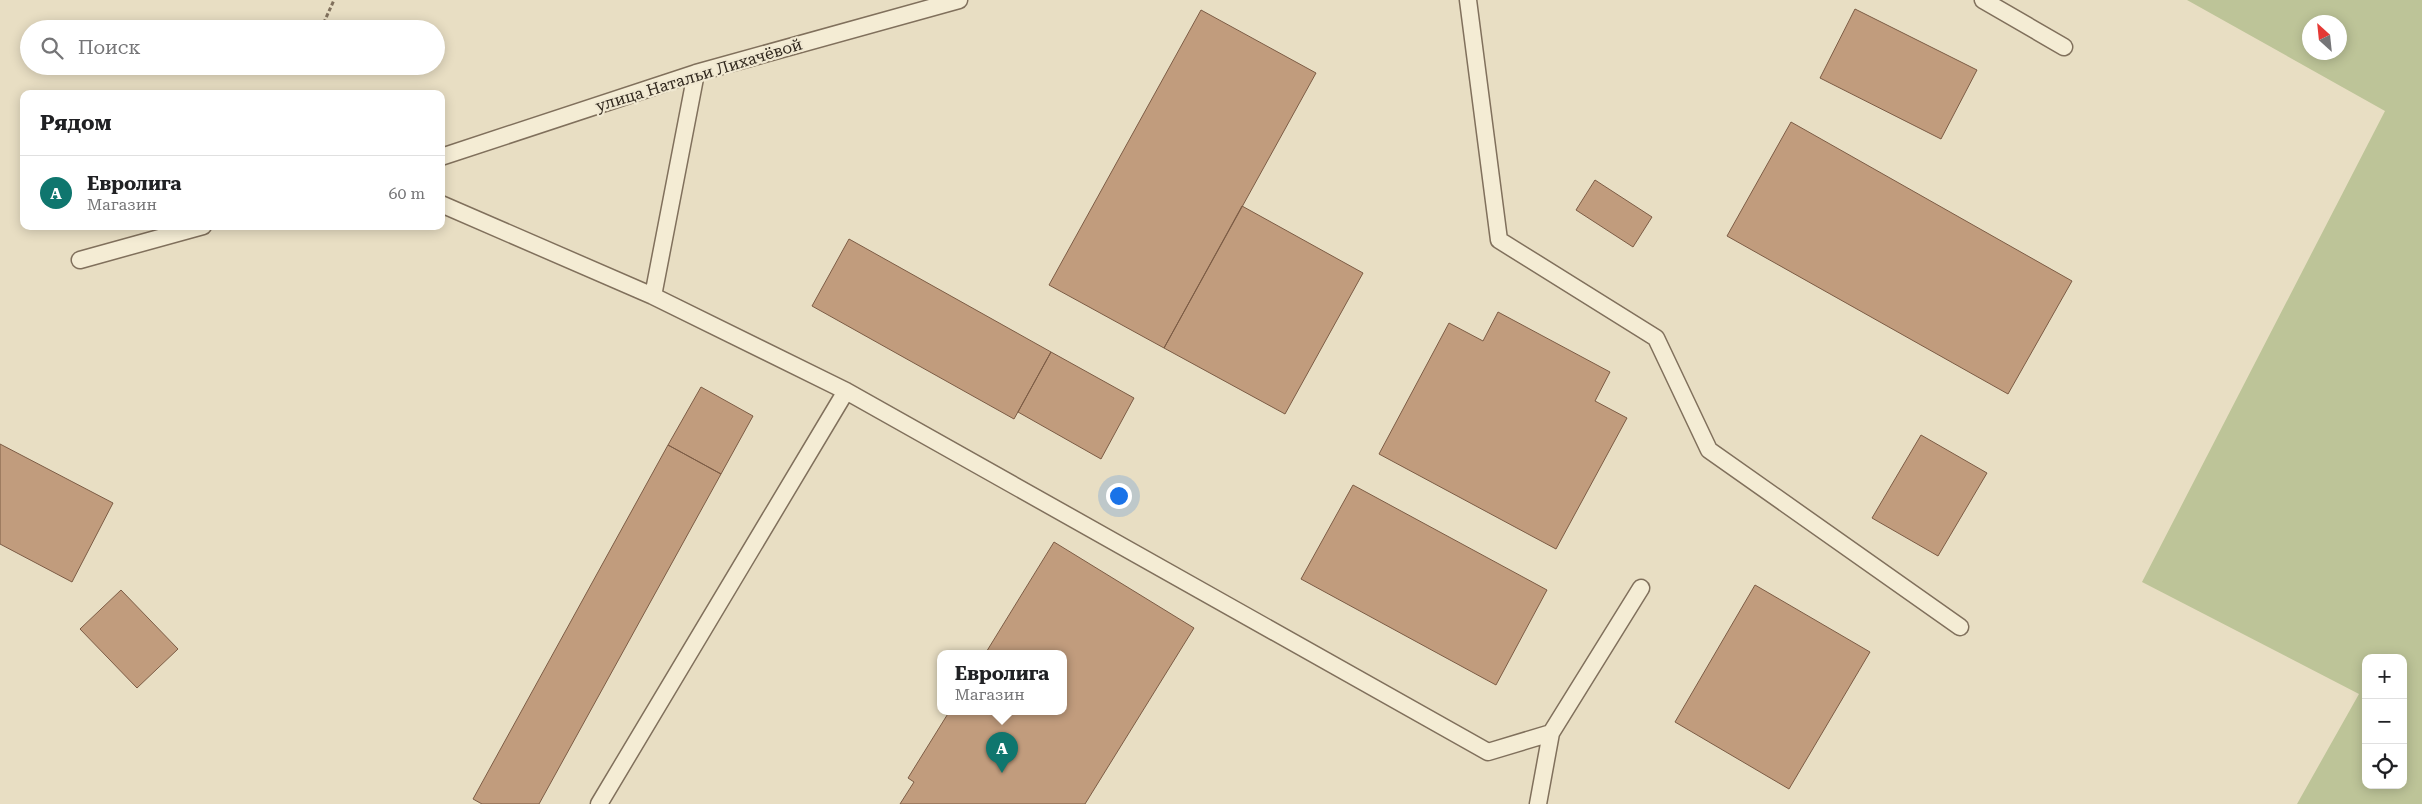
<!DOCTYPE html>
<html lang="ru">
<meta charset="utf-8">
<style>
body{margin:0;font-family:"Roboto Serif",serif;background:#f2f2f2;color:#202124}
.controls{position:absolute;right:15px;bottom:15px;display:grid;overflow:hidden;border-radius:10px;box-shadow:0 2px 12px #0003}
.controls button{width:45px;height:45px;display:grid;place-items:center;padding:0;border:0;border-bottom:1px solid #e0e0e0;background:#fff;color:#202124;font:25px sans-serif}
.compass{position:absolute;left:2302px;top:15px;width:45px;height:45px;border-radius:50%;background:#fff;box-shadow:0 2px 12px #0003;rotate:333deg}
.you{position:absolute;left:1118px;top:495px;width:18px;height:18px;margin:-12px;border:4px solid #fff;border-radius:50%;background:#1a73e8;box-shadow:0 0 0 8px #1a73e833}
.badge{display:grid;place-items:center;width:32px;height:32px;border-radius:50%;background:#0f766e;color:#fff;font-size:16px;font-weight:700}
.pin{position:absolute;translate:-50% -41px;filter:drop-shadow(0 1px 2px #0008)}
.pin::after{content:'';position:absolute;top:26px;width:18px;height:15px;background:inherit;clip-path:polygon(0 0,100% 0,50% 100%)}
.popup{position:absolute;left:937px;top:650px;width:130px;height:65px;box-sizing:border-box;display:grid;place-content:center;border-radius:10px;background:#fff;filter:drop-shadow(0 1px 4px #0005);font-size:16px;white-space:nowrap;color:#757577}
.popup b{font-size:19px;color:#202124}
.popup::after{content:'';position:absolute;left:50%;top:100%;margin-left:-10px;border:10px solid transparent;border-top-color:#fff}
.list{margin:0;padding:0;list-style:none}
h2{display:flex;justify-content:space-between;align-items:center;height:65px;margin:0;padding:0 20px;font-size:21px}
h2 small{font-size:16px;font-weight:400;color:#757577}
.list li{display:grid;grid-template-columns:32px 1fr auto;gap:15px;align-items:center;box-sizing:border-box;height:75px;padding:0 20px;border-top:1px solid #e0e0e0}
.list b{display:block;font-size:19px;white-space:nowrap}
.list p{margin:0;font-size:16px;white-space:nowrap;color:#757577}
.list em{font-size:16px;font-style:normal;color:#757577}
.icon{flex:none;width:28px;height:28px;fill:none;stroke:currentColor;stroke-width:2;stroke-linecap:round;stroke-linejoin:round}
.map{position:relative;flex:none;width:2422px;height:804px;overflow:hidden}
.search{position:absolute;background:#fff;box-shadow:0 2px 12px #0003;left:20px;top:20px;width:425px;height:55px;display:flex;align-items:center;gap:12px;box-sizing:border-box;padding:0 18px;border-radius:28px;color:#757577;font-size:19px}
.panel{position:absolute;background:#fff;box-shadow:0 2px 12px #0003;left:20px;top:90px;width:425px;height:140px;border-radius:10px}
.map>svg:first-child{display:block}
.green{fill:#bdc498;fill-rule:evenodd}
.building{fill:#c19c7d;stroke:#7c5c45}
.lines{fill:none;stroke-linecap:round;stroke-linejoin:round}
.lane-casing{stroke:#80705c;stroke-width:19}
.path{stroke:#80705c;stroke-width:3;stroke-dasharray:4 2.5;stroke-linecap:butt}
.lane{stroke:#f4ecd4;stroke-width:16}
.labels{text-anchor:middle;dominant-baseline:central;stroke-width:4.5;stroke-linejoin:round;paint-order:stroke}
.street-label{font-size:16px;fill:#31281e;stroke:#f0e8d1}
</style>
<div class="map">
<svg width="2422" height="804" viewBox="0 0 2422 804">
<rect width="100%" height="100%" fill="#e8dec3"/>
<path class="green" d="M2187 0H2422V804H2297L2359 694 2142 582 2385 111ZM2310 22H2340V52H2310ZM2366 658H2403V785H2366Z"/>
<path class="building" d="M1855 9 1977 70 1941 139 1820 78Z
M1201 10 1316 73 1164 348 1049 285Z
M1791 122 2072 281 2008 394 1727 236Z
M1595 180 1652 217 1633 247 1576 210Z
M1242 206 1363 273 1285 414 1164 348Z
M849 239 1051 352 1014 419 812 306Z
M1498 312 1610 372 1595 401 1627 418 1556 549 1379 454 1449 323 1483 341Z
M1051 352 1134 398 1101 459 1018 412Z
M701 387 753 416 721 474 668 445Z
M1921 435 1987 473 1938 556 1872 518Z
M0 444 113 503 72 582 0 544Z
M668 445 721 474 539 804H482L473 799Z
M1353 485 1547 590 1496 685 1301 579Z
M1054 542 1194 628 1085 804H900L914 782 908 778 949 712H1063V654H985Z
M1755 585 1870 652 1789 789 1675 722Z
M121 590 178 649 137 688 80 629Z"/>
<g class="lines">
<defs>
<path id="lane" d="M1468 0 1499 240 1656 338 1709 450 1960 627
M1983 0 2064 47
M696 73 653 296 846 391 1488 752 1551 733 1641 588
M441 157 696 73 959 0
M441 204 653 296
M80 260 203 226
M599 804 846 391
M1538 804 1551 733"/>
</defs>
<use href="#lane" class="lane-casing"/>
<path class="path" d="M321 29 334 0"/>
<use href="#lane" class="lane"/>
</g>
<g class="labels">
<g class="street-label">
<text transform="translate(699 75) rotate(-17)">улица Натальи Лихачёвой</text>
</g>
</g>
</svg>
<div class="controls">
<button>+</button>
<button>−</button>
<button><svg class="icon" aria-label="locate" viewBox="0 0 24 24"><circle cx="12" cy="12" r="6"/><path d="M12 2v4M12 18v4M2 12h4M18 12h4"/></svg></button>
</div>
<svg class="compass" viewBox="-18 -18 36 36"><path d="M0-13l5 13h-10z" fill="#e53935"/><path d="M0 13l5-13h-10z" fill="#757577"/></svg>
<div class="you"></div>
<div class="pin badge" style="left:1002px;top:773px">A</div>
<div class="popup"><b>Евролига</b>Магазин</div>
<div class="search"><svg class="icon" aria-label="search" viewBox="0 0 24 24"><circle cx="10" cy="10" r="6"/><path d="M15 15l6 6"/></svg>Поиск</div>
<section class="panel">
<h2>Рядом<small></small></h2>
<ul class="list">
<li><span class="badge">A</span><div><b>Евролига</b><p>Магазин</p></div><em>60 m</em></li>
</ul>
</section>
</div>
